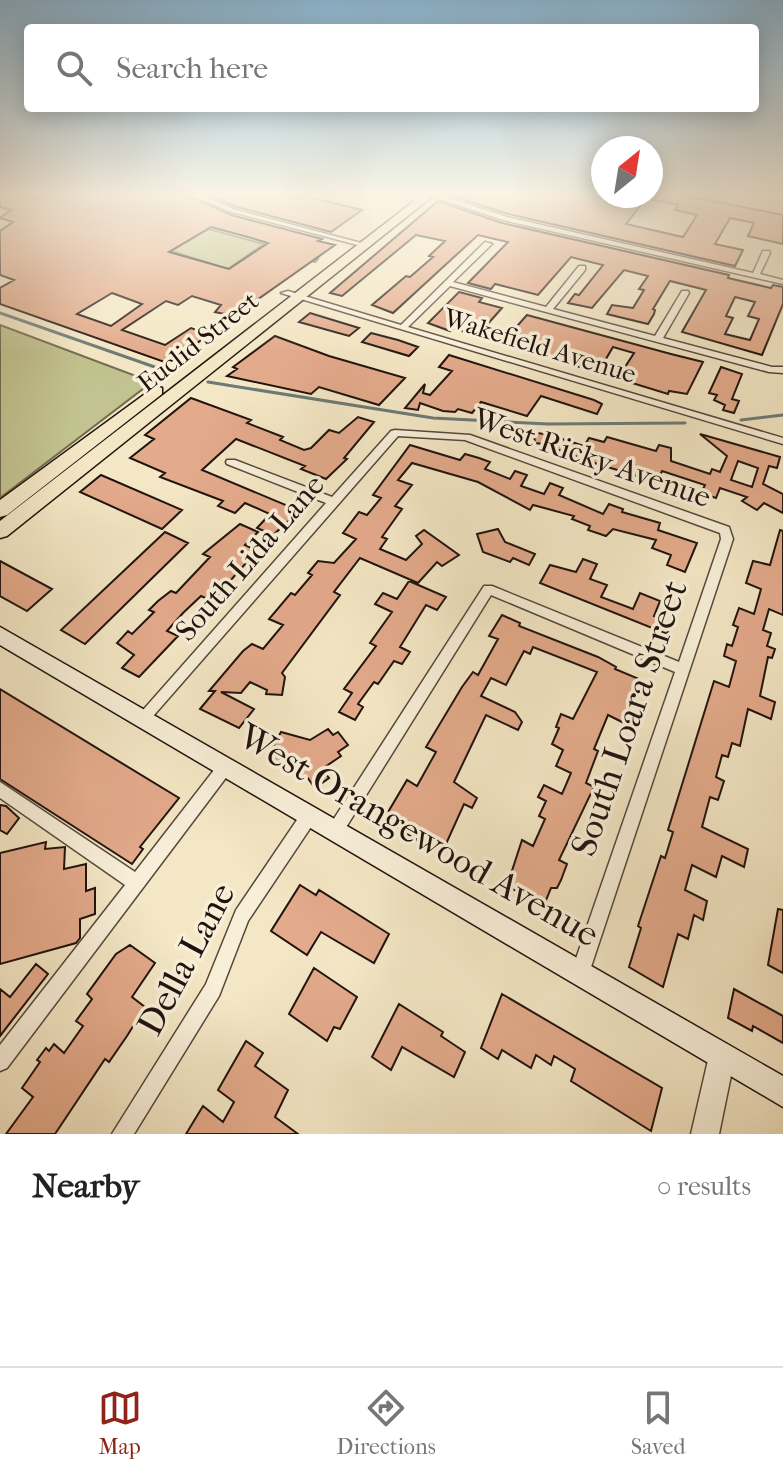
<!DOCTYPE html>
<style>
body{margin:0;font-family:"IM FELL French Canon",serif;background:#f6f6f6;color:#222}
.compass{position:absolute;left:591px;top:136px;width:72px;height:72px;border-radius:50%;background:#fff;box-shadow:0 4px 20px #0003;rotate:30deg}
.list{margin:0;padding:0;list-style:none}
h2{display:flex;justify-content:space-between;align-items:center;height:104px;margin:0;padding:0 32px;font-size:34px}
h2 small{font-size:26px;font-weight:400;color:#767676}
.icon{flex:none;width:44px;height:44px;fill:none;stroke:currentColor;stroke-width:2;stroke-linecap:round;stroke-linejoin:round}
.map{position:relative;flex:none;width:783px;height:1134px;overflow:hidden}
.search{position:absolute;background:#fff;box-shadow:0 4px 20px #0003;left:24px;right:24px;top:24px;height:88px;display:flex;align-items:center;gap:20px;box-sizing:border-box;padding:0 28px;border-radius:8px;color:#767676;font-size:30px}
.sheet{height:232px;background:#fff}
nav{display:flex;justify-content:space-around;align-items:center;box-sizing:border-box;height:112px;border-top:2px solid #e0e0e0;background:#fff;font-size:22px;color:#767676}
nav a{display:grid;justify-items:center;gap:4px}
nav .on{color:#8f2418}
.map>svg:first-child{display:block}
.green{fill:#c2c390;stroke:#716b4f;stroke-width:2}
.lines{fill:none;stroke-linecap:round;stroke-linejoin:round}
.stream{stroke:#6c7a77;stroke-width:3}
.building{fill:#e3aa8b;stroke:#20130e;stroke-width:2;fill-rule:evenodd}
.minor-casing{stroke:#55483c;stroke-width:3}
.tertiary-casing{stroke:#55483c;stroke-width:3}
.secondary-casing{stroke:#20130e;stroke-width:3}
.primary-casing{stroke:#20130e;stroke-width:3}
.minor{fill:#f8efd9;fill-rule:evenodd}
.tertiary{fill:#f8efd9;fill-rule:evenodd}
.secondary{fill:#f8efd9;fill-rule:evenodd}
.primary{fill:#f4e7c5;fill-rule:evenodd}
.labels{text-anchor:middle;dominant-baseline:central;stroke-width:7;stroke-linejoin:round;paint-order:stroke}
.far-street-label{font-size:26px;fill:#20130e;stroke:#f8efd9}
.street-label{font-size:30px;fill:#20130e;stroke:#f8efd9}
.near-street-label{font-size:36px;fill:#20130e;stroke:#f8efd9}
</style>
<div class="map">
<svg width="783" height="1134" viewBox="0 0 783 1134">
<rect width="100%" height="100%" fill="#f4e7c5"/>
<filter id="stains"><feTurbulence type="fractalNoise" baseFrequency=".0025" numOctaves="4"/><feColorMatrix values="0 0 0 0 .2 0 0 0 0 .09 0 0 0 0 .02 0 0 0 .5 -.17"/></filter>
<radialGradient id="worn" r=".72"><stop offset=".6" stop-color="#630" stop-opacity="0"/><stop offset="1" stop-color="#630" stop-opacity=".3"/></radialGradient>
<path class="green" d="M209 229 318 259 315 262 261 246 228 269 171 251Z
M0 325 152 382 0 498Z"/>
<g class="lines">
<path class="stream" d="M0 313 169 372
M208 382 433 418 548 424 685 423
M741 420 783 415"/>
</g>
<path class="building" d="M0 195H23L39 199 47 195H188L231 215 322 239 318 241 335 245 234 316 215 312 221 305 192 296 178 305 166 301 122 330 165 345 191 328 209 334 170 364 0 304V288L14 280 0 275V231L13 222 0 218 11 210 0 207ZM211 227 248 237 268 243 229 269 169 252ZM112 293 142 304 111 326 77 314Z
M208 195H283L300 199 305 196 362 210 331 232 237 207Z
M449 195 648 196 626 224 683 237 697 215 675 210 678 205 653 200V195H682L783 215V244L748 236 754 223 730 218 715 244 743 250 735 266 508 214Z
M438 201 502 223 729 275 728 278 771 288 773 285 783 287V304L762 355 682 332 706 290 670 281 653 309 655 310 654 314 648 324 607 314 612 305 633 308 644 290 639 289 648 276 624 270 592 308 568 303 575 294 579 295 603 265 571 257 538 295 495 284 491 289 468 283 508 242 478 235 393 313 372 305 406 276 410 277 433 257 429 256 445 241 416 235 342 296 330 293ZM735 297 755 302 748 316 759 319 750 340 725 334 733 318 726 316Z
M459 292 482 298 479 302 502 308 477 336 453 328 450 331 428 323Z
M310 313 359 328 349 336 299 322Z
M527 315 671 354 703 362 687 394 669 391 668 394 502 343ZM613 347 634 353 623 370 603 364Z
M371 333 398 340 418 347 409 356 362 342Z
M275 336 329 356 405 378 379 405 319 387 311 394 227 376 237 369 233 367Z
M449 355 594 400 602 404 597 414 541 396 527 416 481 402 472 413 458 409 455 412 443 411 420 403 418 410 405 408 425 384 423 393 430 395 452 371 439 367Z
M721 367 742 374 732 399 739 401 734 413 723 410 725 405 714 400 717 395 709 393Z
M191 398 251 420 247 423 283 437 280 440 304 450 311 448 329 430 339 433 358 417 374 422 344 458 347 459 326 479 301 469 305 466 236 439 202 470 300 511 273 535 257 528 270 514 245 503 235 513 218 506 223 501 160 477 165 473 130 458 154 439 145 435Z
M534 433 547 434 584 446 589 438 604 442 607 437 656 451 659 445 671 448V461L710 474 712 469 720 472 727 456 700 434 780 457 777 468 769 466 763 484 783 494V513L764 503 757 510 742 501 747 497 720 488 716 498 701 493 705 485 662 471 657 482 591 462 543 444 535 443ZM738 461 758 468 752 487 731 480Z
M410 445 460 460 465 454 479 458 490 462 485 469 510 479 515 471 527 475 521 486 544 494 550 483 563 488 559 495 603 514 609 504 623 509 622 512 660 523 658 530 697 543 685 572 667 565 671 555 652 548 656 540 613 529 606 536 588 530 590 526 572 519 574 516 533 505 530 510 478 482 412 463 398 480 412 485 395 506 402 509 382 537 387 539 380 549 406 560 422 544 416 536 424 530 459 555 442 566 437 562 418 583 360 558 334 592 340 595 282 673 285 677 282 695 266 694 267 690 250 682 241 693 221 692 254 709 239 728 200 709 215 691H209L243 651 252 644 263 649 283 625 269 619 291 593 295 595 312 575 308 573 318 561 334 563 356 539 343 533 359 512 367 515 381 498 373 495Z
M101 475 182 510 162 529 80 492Z
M240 524 258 532 245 545 257 551 212 601 201 596 183 613 167 631 178 636 139 677 122 668 134 655 117 643 128 631 132 634 154 612 149 610 158 601 171 591 176 593 210 557 203 554Z
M498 529 505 542 535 554 529 565 513 558 510 562 483 552 477 534Z
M780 530 783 531V615L769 609 763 630 771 633 767 646 775 649 772 658 768 657 760 696 775 702 771 719 748 709 740 746 732 743 728 757 722 755 716 777 724 781 718 800 710 797 702 827 748 849 744 867 722 856 716 877 692 865 685 890 707 901 703 920 694 915 688 939 678 934 663 987 629 967 641 928 638 926 661 856 665 858 673 832 668 830 714 681 729 687 736 661 724 656 727 644 732 646 738 627 733 625 739 608 754 614 761 589 746 583 753 561 770 565Z
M165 532 188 543 85 644 61 630Z
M583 559 597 564 590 579 607 585 601 597 633 609 640 593 660 601 654 616 671 624 667 634 540 583 550 565 576 572Z
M0 561 52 589 27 611 0 596Z
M409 581 446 597 437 610 426 605 400 647 410 652 402 664 394 661 378 684 374 682 358 704 363 707 355 720 339 712 352 693 344 689 376 646 370 643 392 612 375 604 383 593 397 599Z
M502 615 520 623 519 626 598 657 616 667 615 669 639 679 622 722 608 715 594 749 598 751 586 783 594 787 559 860 567 864 561 880 557 888H551L544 905 507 886 522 840 533 846 545 819 539 816 546 801 538 797 544 785 562 794 571 773 556 766 563 750 552 744 559 728 556 727 561 714 573 719 597 672 533 647 530 654 524 651 506 685 491 678 481 696 515 712 522 722 518 730 486 715 454 782 477 798 472 808 464 804 441 855 384 819 407 780 417 786 436 752 426 747 462 687 473 672 478 675 498 639 489 636Z
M0 689 179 798 140 847 143 849 132 864 0 779Z
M328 729 333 735 338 732 348 745 338 752 341 756 322 769 329 778 315 788 307 777 267 758 281 732 310 740Z
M0 805 6 806 19 818 7 834 0 830Z
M46 842 45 849 65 847 64 869 86 864V891L95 888V914L80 919V938L76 943 0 964V853Z
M300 885 316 895 319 890 389 934 374 963 321 932 307 955 271 931Z
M778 909 783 910V973L768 965Z
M130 945 155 963 132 997 145 1007 127 1036 109 1062 105 1059 55 1134H6L33 1097 22 1088 40 1062 37 1060 46 1048 49 1051 54 1044 64 1053 83 1026 76 1021 92 999 87 994 116 954Z
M36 964 48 974 0 1036V989L10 997Z
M314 968 357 997 340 1029 334 1027 327 1041 289 1014Z
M734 989 783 1016V1043L753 1026 752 1031 728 1018Z
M502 994 662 1088 651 1131 571 1081 575 1069 554 1056 551 1065 536 1055 531 1068 502 1050 498 1059 481 1048Z
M399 1004 443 1032 441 1036 465 1052 454 1077 402 1047 391 1070 372 1057Z
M246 1041 263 1053 255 1066 288 1090 275 1117 298 1134H186L203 1106 223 1122 234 1102 218 1090Z"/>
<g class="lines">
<defs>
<path id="minor" d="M191 195H200L236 210 369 245 365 247 232 212Z
M429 195H439L507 217 753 273 763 251H769L770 253 760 274 783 280V284L503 220Z
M485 242 492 244 453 282 546 307 579 266H585V270L553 309 655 336 682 291H688L689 293 663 338 772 367H783V373L769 372 450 286 408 327 783 438V444L281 293 288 291 401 325Z
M395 430 470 435 729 527 733 539 589 973 586 979 580 982 574 979 571 973 675 672 491 595 340 837 334 839 328 837 326 831 484 586H492L679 662 721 539 720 533 465 440 398 436 148 722 143 724 138 722 136 718 326 503 227 464 226 462 227 460H235L332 497 391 431Z
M226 759 231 761 233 766 231 771 7 1068 0 1071V1045L125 885 0 798V782L135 872 221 761Z
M309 808 315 811 317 816 315 821 248 921 219 996 134 1134H112L206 984 236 910 303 811Z"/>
<path id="tertiary" d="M722 1043 731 1047 735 1056 719 1134H691L709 1056 713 1047Z"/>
<path id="secondary" d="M0 627 783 1076V1107L0 645Z"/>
<path id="primary" d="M422 195H434L7 536 0 538V521Z
M156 386 162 388V394L7 515 0 517V500Z"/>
</defs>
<use href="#minor" class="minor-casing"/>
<use href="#tertiary" class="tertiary-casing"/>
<use href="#secondary" class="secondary-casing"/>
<use href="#primary" class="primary-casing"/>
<use href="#minor" class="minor"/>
<use href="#tertiary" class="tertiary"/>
<use href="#secondary" class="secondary"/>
<use href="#primary" class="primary"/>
</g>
<linearGradient id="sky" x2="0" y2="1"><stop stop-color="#8ab8d7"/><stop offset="0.55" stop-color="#faf4e5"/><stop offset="1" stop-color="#faf4e5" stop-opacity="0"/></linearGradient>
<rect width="783" height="354" fill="url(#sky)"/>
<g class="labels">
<g class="far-street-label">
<text transform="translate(198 342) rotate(-38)">Euclid Street</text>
<text transform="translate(540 346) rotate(17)">Wakefield Avenue</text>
</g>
<g class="street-label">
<text transform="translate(592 458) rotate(19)">West Ricky Avenue</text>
<text transform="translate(250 558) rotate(-49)">South Lida Lane</text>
</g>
<g class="near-street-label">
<text transform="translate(629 718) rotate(-71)">South Loara Street</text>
<text transform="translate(419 835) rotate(30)">West Orangewood Avenue</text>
<text transform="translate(186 959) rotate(-62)">Della Lane</text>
</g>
</g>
<rect width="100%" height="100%" filter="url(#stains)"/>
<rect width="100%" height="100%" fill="url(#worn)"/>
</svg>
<svg class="compass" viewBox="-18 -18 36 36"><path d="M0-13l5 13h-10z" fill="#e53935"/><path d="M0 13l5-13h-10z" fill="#767676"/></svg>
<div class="search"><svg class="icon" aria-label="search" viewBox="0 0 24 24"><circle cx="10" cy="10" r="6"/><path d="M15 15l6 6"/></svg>Search here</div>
</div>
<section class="sheet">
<h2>Nearby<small>0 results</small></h2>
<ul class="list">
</ul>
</section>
<nav>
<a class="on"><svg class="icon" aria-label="map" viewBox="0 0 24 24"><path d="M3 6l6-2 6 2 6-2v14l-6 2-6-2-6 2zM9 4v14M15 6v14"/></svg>Map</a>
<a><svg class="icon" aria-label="directions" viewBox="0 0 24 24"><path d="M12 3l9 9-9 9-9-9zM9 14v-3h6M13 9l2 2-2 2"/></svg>Directions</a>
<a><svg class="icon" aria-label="saved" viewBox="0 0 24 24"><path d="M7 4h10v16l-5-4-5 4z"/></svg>Saved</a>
</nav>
